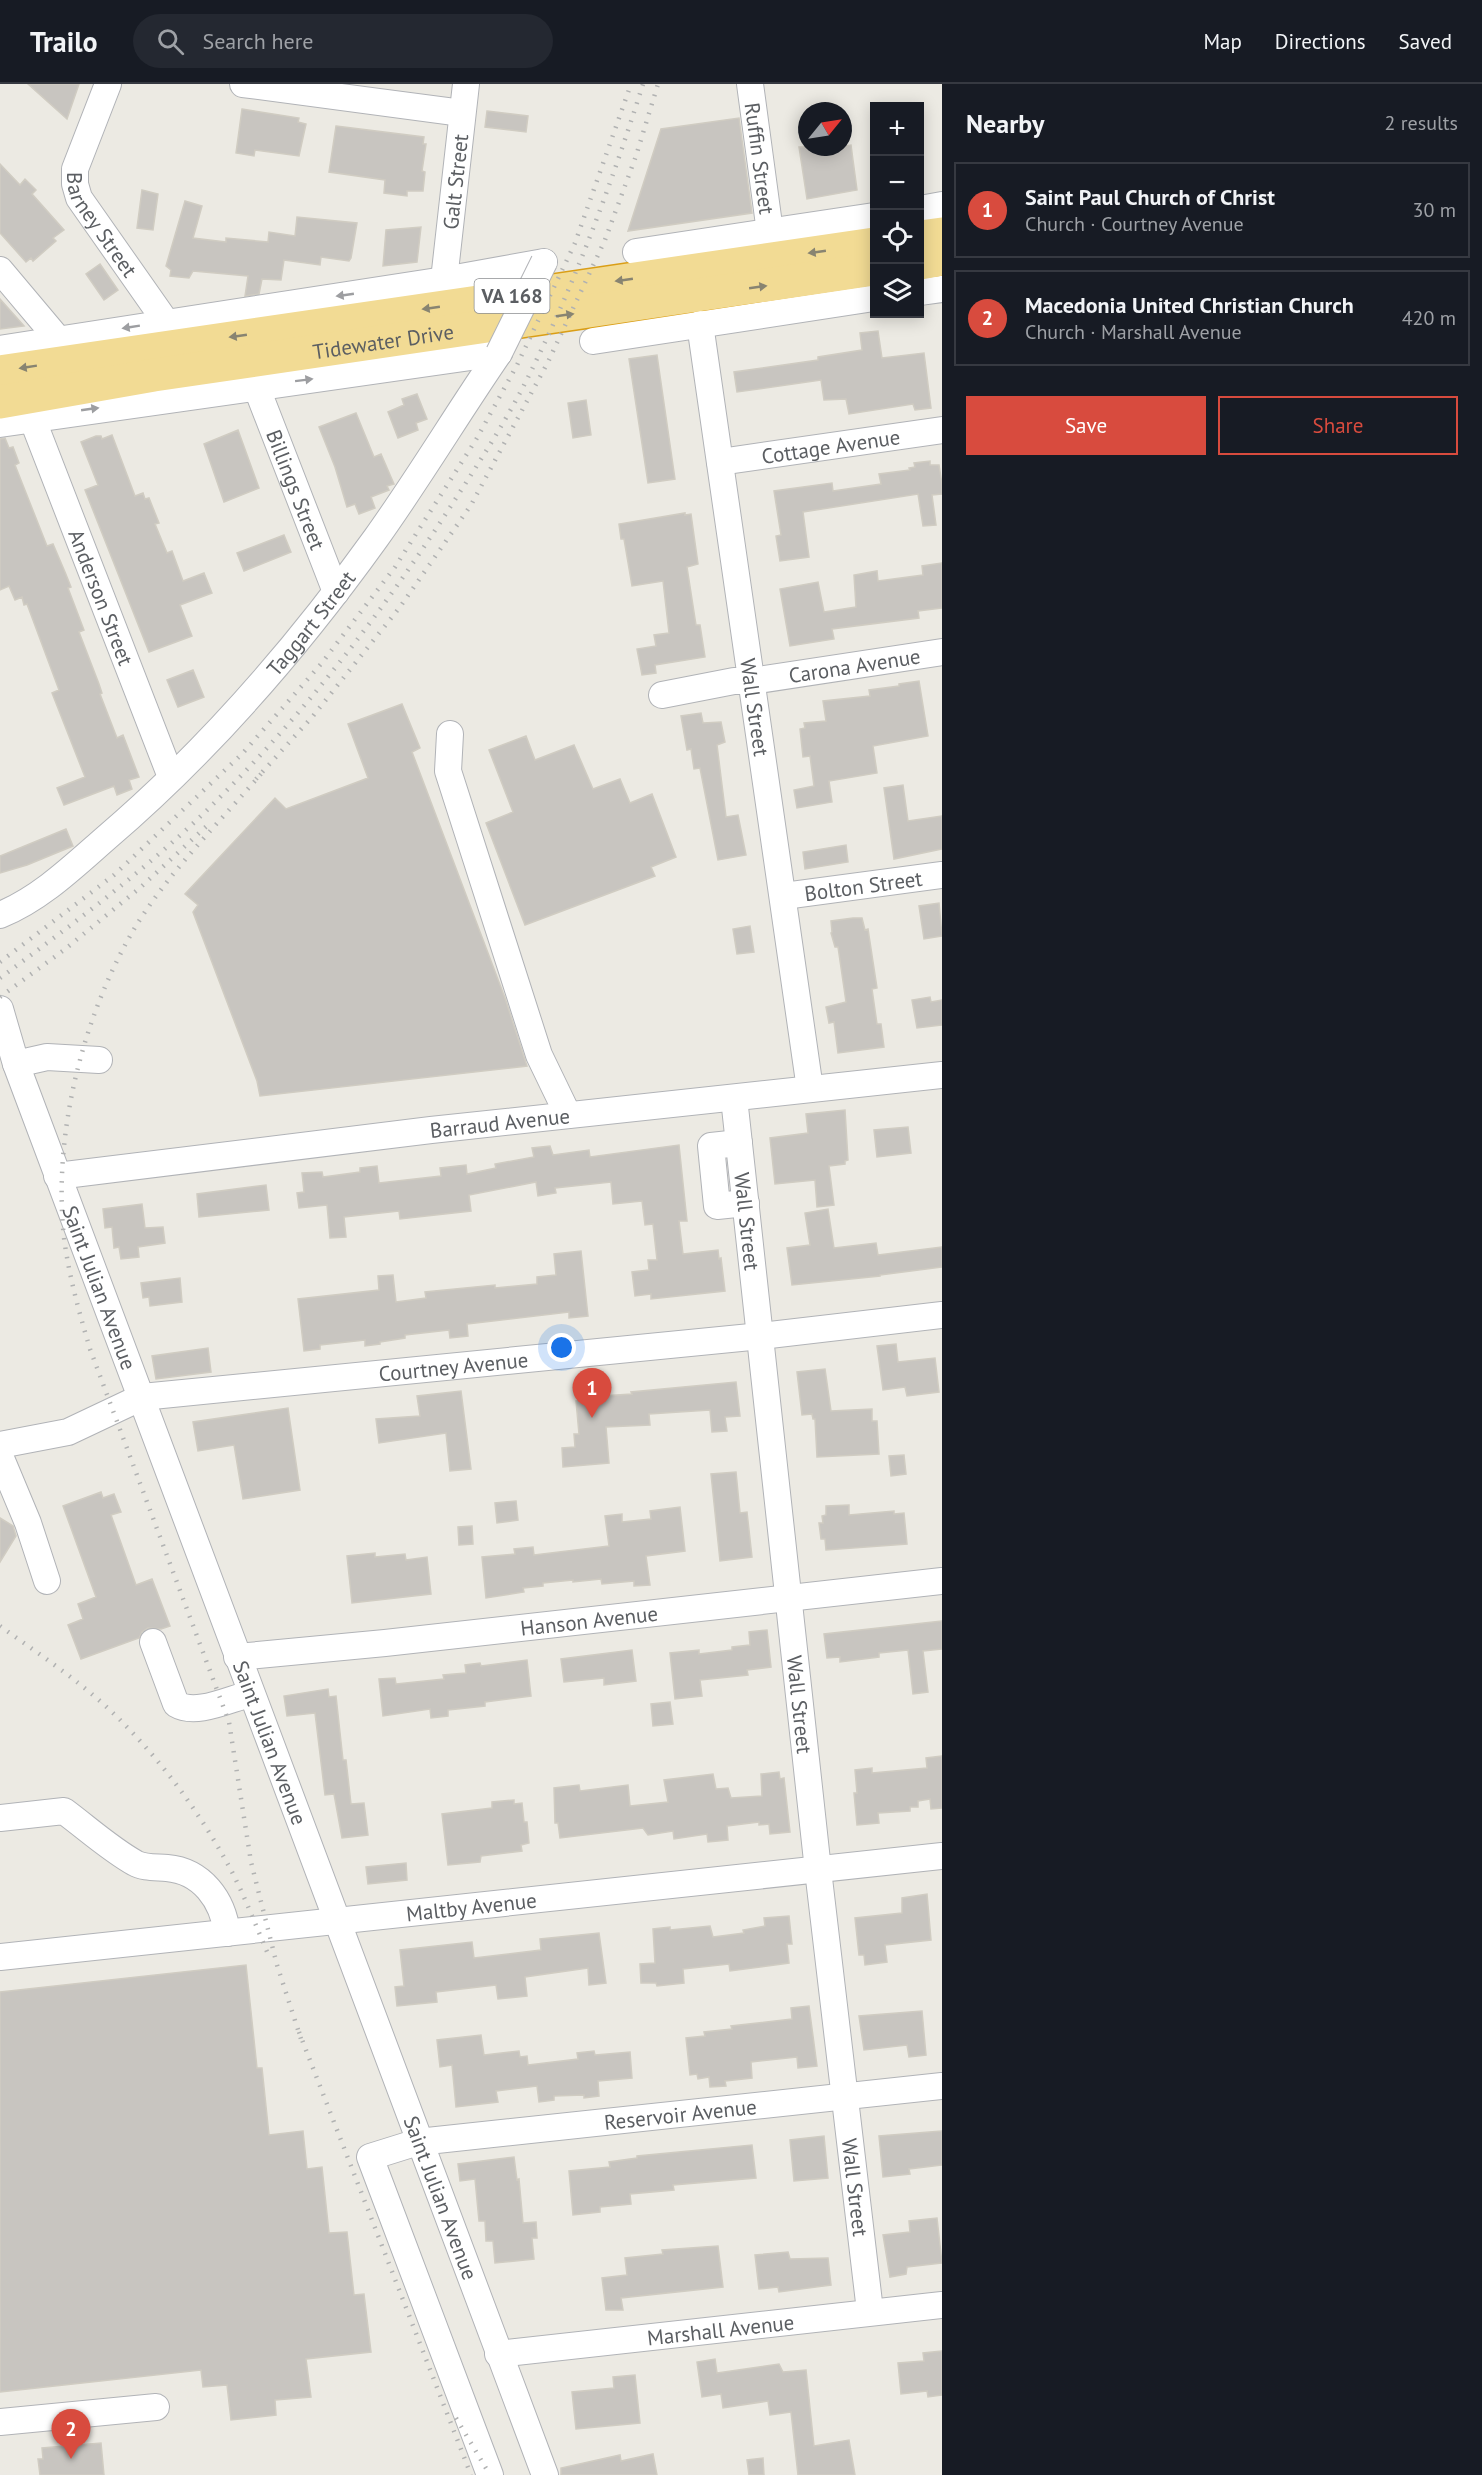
<!DOCTYPE html>
<meta charset="utf-8">
<style>
body{margin:0;font-family:"PT Sans",sans-serif;background:#242831;color:#f1f3f6}
.controls{position:absolute;right:18px;top:18px;display:grid;overflow:hidden;border-radius:0px;box-shadow:0 3px 15px #0003}
.controls button{width:54px;height:54px;display:grid;place-items:center;padding:0;border:0;border-bottom:2px solid #363941;background:#171b24;color:#f1f3f6;font:30px sans-serif}
.compass{position:absolute;left:798px;top:18px;width:54px;height:54px;border-radius:50%;background:#171b24;box-shadow:0 3px 15px #0003;rotate:60deg}
.you{position:absolute;left:562px;top:1264px;width:21px;height:21px;margin:-15px;border:4px solid #fff;border-radius:50%;background:#1a73e8;box-shadow:0 0 0 9px #1a73e833}
.badge{display:grid;place-items:center;width:39px;height:39px;border-radius:50%;background:#d84b3e;color:#fff;font-size:20px;font-weight:700}
.pin{position:absolute;translate:-50% -50px;filter:drop-shadow(0 2px 3px #0008)}
.pin::after{content:'';position:absolute;top:32px;width:21px;height:18px;background:inherit;clip-path:polygon(0 0,100% 0,50% 100%)}
.list{margin:0;padding:0;list-style:none}
h2{display:flex;justify-content:space-between;align-items:center;height:78px;margin:0;padding:0 24px;font-size:26px}
h2 small{font-size:20px;font-weight:400;color:#9ea1a6}
.list li{display:grid;grid-template-columns:39px 1fr auto;gap:18px;align-items:center;box-sizing:border-box;height:96px;margin:0 12px 12px;padding:0 12px;border:2px solid #363941;border-radius:0px}
.list b{display:block;font-size:22px;white-space:nowrap}
.list p{margin:0;font-size:20px;white-space:nowrap;color:#9ea1a6}
.list em{font-size:20px;font-style:normal;color:#9ea1a6}
.actions{display:flex;gap:12px;padding:18px 24px}
.actions a{flex:1;padding:14px 0;border:2px solid #d84b3e;border-radius:0px;text-align:center;font-size:21px;color:#d84b3e}
.actions .main{background:#d84b3e;color:#fff}
.icon{flex:none;width:33px;height:33px;fill:none;stroke:currentColor;stroke-width:2;stroke-linecap:round;stroke-linejoin:round}
.map{position:relative;flex:none;width:942px;height:2391px;overflow:hidden}
header{display:flex;align-items:center;gap:36px;box-sizing:border-box;height:84px;padding:0 30px;background:#171b24;border-bottom:2px solid #363941}
header strong{font-size:28px}
nav{display:flex;gap:33px;margin-inline-start:auto;font-size:21px}
.search{width:420px;height:54px;background:#242831;display:flex;align-items:center;gap:15px;box-sizing:border-box;padding:0 21px;border-radius:33px;color:#9ea1a6;font-size:22px}
main{display:flex}
aside{flex:1;background:#171b24}
.map>svg:first-child{display:block}
.building{fill:#c8c5c0;stroke:#d0ccc2;stroke-width:1.5}
.lines{fill:none;stroke-linecap:round;stroke-linejoin:round}
.minor-casing{stroke:#b1b3b7;stroke-width:28}
.highway-casing{stroke:#da9e16;stroke-width:36}
.minor{stroke:#fff;stroke-width:26}
.highway{stroke:#f2db94;stroke-width:33}
.rail{stroke:#b1b2b2;stroke-width:4.5;stroke-dasharray:1.5 8;stroke-linecap:butt}
.minor-bridge-casing{stroke:#b1b3b7;stroke-width:28;stroke-linecap:butt}
.minor-bridge{stroke:#fff;stroke-width:26}
.oneway{fill:#888471}
.oneway2{fill:#9d9ea1}
.labels{text-anchor:middle;dominant-baseline:central;stroke-width:4.5;stroke-linejoin:round;paint-order:stroke}
.shield{fill:#fff;stroke:#8c8e91;stroke-width:1.5}
.shield-label{font-size:20px;font-weight:bold;fill:#5b5e62}
.street-label{font-size:21px;fill:#5b5e62;stroke:#fff}
</style>
<header>
<strong>Trailo</strong>
<div class="search"><svg class="icon" aria-label="search" viewBox="0 0 24 24"><circle cx="10" cy="10" r="6"/><path d="M15 15l6 6"/></svg>Search here</div>
<nav><a>Map</a><a>Directions</a><a>Saved</a></nav>
</header>
<main>
<div class="map">
<svg width="942" height="2391" viewBox="0 0 942 2391">
<rect width="100%" height="100%" fill="#eceae3"/>
<path class="building" d="M28 0H79L67 35Z
M242 25 299 34 298 38 306 40 299 72 255 66 254 72 236 69Z
M487 27 528 32 526 48 485 43Z
M739 34 752 129 628 147 661 45Z
M336 42 424 53 423 60H426L422 87 425 88 423 107H407V112L384 109 385 96 329 88Z
M851 61 857 106 807 115 799 63H817V66Z
M0 80 20 101 25 95 36 106 32 110 64 146 53 154 56 157 33 177 31 174 26 178 0 149Z
M142 106 158 110 153 146 137 144Z
M185 117 202 122 193 154 226 158V154L268 158 269 148 295 152 297 133 357 139 351 174 349 177 321 173 320 181 284 176 281 196 262 195 259 210 245 212 248 192 193 187 189 194 170 192 171 186 166 182Z
M421 143 417 178 383 182 386 146Z
M100 180 118 206 104 216 86 190Z
M0 215 24 242 0 245Z
M878 247 882 274 924 269 931 324 915 326 913 320 849 330 846 315 824 316 821 296 737 308 734 288 818 276V273L862 266 860 249Z
M657 271 675 395 648 399 629 275Z
M417 310 427 335 416 339 418 346 398 354 388 328 404 321 402 315Z
M586 316 591 351 573 354 568 319Z
M356 329 374 373 381 370 394 400 387 402 389 406 371 413 375 424 359 430 355 420 347 423 335 383 319 343Z
M238 346 259 404 224 418 204 360Z
M112 351 135 412 143 409 145 415 149 414 159 439 155 440 167 469 172 467 183 497 204 489 212 509 180 521 192 552 149 568 85 406 98 401 81 358 96 352H101L102 355Z
M5 354 9 364 13 363 19 379 15 381 47 462 53 460 65 488 71 503 68 504 84 546 79 548 99 600 102 609 100 610 117 654 123 651 139 693 129 696 132 705 117 711 114 702 64 721 57 704 85 693 52 609 59 606 27 520 24 521 22 513 15 516 9 502 0 506V355Z
M930 377V381H939L942 400V410L932 411 936 441 923 442 918 410 803 428 809 473 780 477 776 452 781 451 774 407 832 399 833 407 881 400 879 390 910 386 909 384 915 383 914 379Z
M685 429V431L691 430 698 480 687 483 696 541H700L705 573 655 581 656 589 642 591 637 565 656 562 654 551 669 549 663 497 632 502 624 455H621L619 440Z
M284 451 291 468 244 487 237 469Z
M942 479V524L918 527 919 534 832 545 834 555 790 562 780 505 818 498 824 528 856 523 854 491 877 487 878 497 923 491 922 482Z
M193 586 204 613 178 623 167 596Z
M919 597 928 652 873 662 877 689 829 697 832 718 797 724 794 706 814 702 810 672 803 673 800 645 805 644 804 639 826 637 823 617 870 612 869 606 899 602V600Z
M402 620 420 664 412 668 505 914 527 982 260 1012 257 997 193 828 198 821 185 810 275 714 286 725 368 694 348 640Z
M701 629 703 639 721 638 725 658 717 661 726 733 738 731 746 771 718 776 700 684 694 685 691 665 687 666 681 632Z
M526 652 535 676 574 661 593 705 620 695 630 719 652 710 676 773 651 783 655 792 525 841 486 739 513 728 489 666Z
M903 701 908 737 942 732V765L894 775 884 704Z
M66 745 73 762 27 781 0 789V772Z
M846 761 848 778 805 785 803 768Z
M939 819 942 852 924 855 919 822Z
M853 834H862L865 846 868 845 877 904 872 905 877 940H881L884 963 838 969 834 938 829 939 826 923 846 918 838 863H835L831 849 832 848 831 837Z
M750 842 754 868 737 870 733 845Z
M930 913 931 918 942 916V941L917 944 912 916Z
M845 1026 848 1076 845 1077V1080L829 1082 834 1121 817 1123 815 1096 775 1100 770 1054 808 1049 806 1030Z
M908 1043 911 1069 877 1073 874 1046Z
M679 1061 687 1137H679L683 1170 718 1166 719 1175 721 1174 725 1207 651 1215V1210L635 1212 632 1188 649 1186 648 1176H657L653 1140 645 1141 642 1117 613 1120 611 1098 555 1104 556 1109 538 1112 536 1098 469 1111 471 1127 400 1135 399 1127 344 1133 346 1153 330 1154 327 1121 299 1124 297 1109 304 1108 302 1089 322 1088 323 1093 360 1088V1084L377 1082 379 1099 441 1092 440 1084 466 1081 467 1090 496 1084 495 1080 534 1073 532 1064 550 1062 553 1071 589 1066 590 1073Z
M266 1101 269 1126 199 1133 197 1110Z
M142 1120 145 1144 163 1143 165 1159 138 1163 139 1173 121 1175 119 1163 114 1164 112 1143 105 1144 103 1125Z
M828 1125 834 1164 876 1159 878 1171 942 1163V1183L880 1191V1192L792 1201 787 1164 810 1161 805 1129Z
M581 1167 588 1232 569 1234V1228L493 1237 467 1240 468 1252 450 1254 449 1246 405 1251V1254L380 1258V1260L365 1262V1256L320 1261V1265L304 1267 298 1215 379 1206 378 1192 393 1191 396 1218 426 1214 425 1208 495 1201V1204L537 1200V1193L556 1191 554 1170Z
M180 1194 182 1218 150 1222 149 1213 143 1214 141 1199Z
M896 1260 898 1278 935 1274 939 1308 907 1312 905 1303 883 1306 877 1262Z
M208 1264 211 1288 156 1295 152 1272Z
M825 1285 831 1327 872 1325V1337H877L879 1370 817 1373 815 1335H813L812 1330 802 1331 797 1288Z
M736 1298 740 1332 725 1333 727 1347 712 1348 710 1326 649 1330 650 1341 606 1343 609 1379 563 1383 562 1364 575 1363 574 1350H579L576 1317 586 1316V1313L632 1310 631 1308Z
M461 1307 471 1385 450 1387 446 1349 379 1359 376 1335 420 1332 417 1312Z
M288 1324 300 1406 243 1415 234 1361 198 1367 193 1338Z
M904 1371 906 1390 891 1392 889 1372Z
M736 1388 740 1429 747 1428 752 1473 720 1477 711 1390Z
M101 1408 103 1414 114 1410 121 1428 111 1431 136 1501 152 1495 170 1542 161 1545 148 1544 142 1548 139 1554 81 1575 68 1541 83 1535 78 1520 96 1513 63 1422Z
M516 1417 518 1436 497 1439 495 1419Z
M849 1421V1431L894 1427V1430L904 1429 907 1460 826 1466 825 1455H821L819 1439H823L822 1432 826 1431V1422Z
M680 1423 685 1467 646 1472 650 1501 634 1502V1497L602 1500 601 1495 573 1498V1496L543 1499V1502L523 1504 524 1508 486 1514 482 1473 515 1470 514 1465 533 1463 534 1471 609 1462 605 1432 622 1430V1438L651 1435 650 1427Z
M0 1434 13 1442 16 1452 0 1478Z
M472 1442 473 1460 459 1461 458 1443Z
M375 1469V1473L405 1470 406 1476 427 1473 431 1510 352 1519 347 1472Z
M942 1537V1565L923 1567 928 1608 913 1610 908 1566 879 1569V1573L840 1578V1573L827 1574 824 1550Z
M767 1546 771 1583 747 1586 748 1591 700 1596 702 1612 675 1615 670 1569 699 1566V1570L732 1566V1563L750 1561 749 1548Z
M632 1566 636 1597 604 1601V1594L564 1598 561 1575Z
M527 1576 531 1612 485 1618V1622L448 1626V1632L431 1634 430 1625 383 1632 379 1595 395 1594 396 1600 444 1595 443 1591 466 1589 465 1581 480 1579 481 1582Z
M328 1605 329 1613 336 1612 343 1676H346L351 1720 364 1719 368 1751 342 1754 334 1710 325 1711 315 1629 287 1632 284 1612Z
M670 1618 673 1640 653 1642 651 1620Z
M942 1672V1724L931 1725 930 1715 918 1717V1723H910V1727L878 1729 879 1739 857 1741 854 1709H857L855 1686 872 1684V1689L927 1684 926 1674Z
M779 1688 780 1695 784 1694 790 1748 770 1750 769 1740 759 1741V1738L727 1742 728 1756 708 1758 707 1750 674 1755 673 1747 648 1751 643 1744 560 1754 558 1739H555L554 1704 579 1701 580 1707 628 1701 630 1722 668 1718 664 1696 713 1690 716 1705 728 1704 731 1714 762 1712 761 1690Z
M514 1716V1720L522 1719 524 1738H527L529 1759 521 1761 522 1767 481 1772 480 1778 448 1781 442 1730 492 1724V1718Z
M406 1779 407 1796 368 1800 366 1783Z
M927 1810 931 1856 885 1861 887 1878 865 1881 864 1871H859L855 1834 902 1829V1814Z
M789 1832 792 1860H787L789 1879 730 1887 729 1880 683 1885 684 1899 657 1902 656 1899H641L640 1880 655 1879 653 1845 670 1843V1846L710 1842 713 1853 744 1849 743 1846 765 1842 764 1834Z
M599 1849 606 1899 589 1901 588 1884 525 1893 527 1912 498 1915 496 1901 436 1908 437 1918 397 1922 395 1903 404 1902 400 1866 472 1858 474 1874 541 1866 540 1855Z
M246 1881 257 1984H262L269 2051 303 2047 307 2085 322 2083 329 2149 347 2148 354 2211 364 2210 371 2268 306 2275 311 2313 275 2316 276 2331 231 2336 227 2301 203 2303 201 2286 0 2308V1908Z
M809 1922 817 1982 798 1984 797 1973 751 1978 752 1994 725 1997 726 2002 710 2003 709 1993 698 1995 697 1990 690 1991 686 1954 705 1952 704 1948 732 1945 731 1942 792 1935 791 1924Z
M922 1927 926 1971 909 1973 907 1961 864 1966 859 1932Z
M481 1951 484 1971 519 1967 520 1973 527 1972 528 1981 578 1975 577 1969 594 1967 595 1971 630 1968 632 1994 598 1997 599 2012 584 2014V2011L554 2012V2016L539 2018 537 2002 496 2007 498 2018 456 2023 452 1981 440 1983 437 1956Z
M942 2047V2081L909 2085 910 2090 883 2093 879 2052Z
M824 2052 828 2094 794 2097 790 2056Z
M752 2061 756 2094 673 2101 674 2106 630 2110 631 2120 600 2123V2128L573 2131 569 2087 610 2083 609 2078 637 2074V2072Z
M514 2073 517 2096 519 2095 523 2139 536 2138 537 2154H532L534 2175 495 2179 493 2157H486L485 2137H479L475 2095 460 2097 458 2080Z
M937 2134 942 2179 907 2183 906 2190 890 2193 883 2151 910 2148 909 2137Z
M718 2162 723 2203 621 2214 623 2226H606L602 2194 627 2191 625 2174 663 2170 662 2166Z
M788 2168 790 2175 828 2174 831 2201 779 2208 778 2203 759 2205 755 2171Z
M942 2267V2311L928 2313 927 2307 901 2310 898 2279 924 2277 923 2269Z
M715 2275 717 2289 779 2280 783 2288 806 2286 814 2362 849 2356 855 2391H798L791 2328 770 2331 768 2317 723 2324 721 2310 702 2313 697 2278Z
M635 2291 640 2339 576 2345 572 2308 614 2304 613 2293Z
M101 2359 104 2391H40L38 2375H43L42 2364Z
M653 2370 657 2391H561V2384L620 2371 621 2377Z
M763 2374 764 2391H749L747 2376Z"/>
<g class="lines">
<defs>
<g id="minor">
<path id="s1" d="M108 0 75 85V100L79 114 166 238"/>
<path d="M243 0 462 29"/>
<path id="s2" d="M750 0 770 148"/>
<path d="M920 125 942 121"/>
<path d="M636 168 874 132"/>
<path d="M0 186 58 255"/>
<path id="s3" d="M444 196 466 0"/>
<path d="M920 208 942 205"/>
<path id="s4" d="M700 240 810 1005"/>
<path d="M593 257 874 214"/>
<path d="M0 265 444 196 544 178"/>
<path id="s5" d="M256 302 336 508"/>
<path id="s6" d="M32 334 171 693"/>
<path d="M0 340 499 269"/>
<path id="s7" d="M720 378 942 346"/>
<path id="s8" d="M662 611 734 597H752L942 568"/>
<path d="M450 650 448 687 539 971 568 1031"/>
<path id="s9" d="M784 812 942 791"/>
<path id="s10" d="M0 831C40 815 74 782 106 754 209 666 297 564 376 454 419 394 457 330 499 269"/>
<path id="s11" d="M0 925 16 980 545 2391"/>
<path d="M16 980 47 973 99 976"/>
<path id="s12" d="M734 1014 818 1786 870 2227"/>
<path d="M739 1059 711 1062 717 1122 746 1119"/>
<path id="s13" d="M57 1092 431 1046 942 991"/>
<path id="s14" d="M0 1361 68 1348 142 1313 761 1252 942 1231"/>
<path d="M0 1372 28 1439 47 1497"/>
<path d="M153 1558 176 1620C196 1632 229 1615 250 1610"/>
<path id="s15" d="M237 1573 385 1559 942 1497"/>
<path d="M0 1734 64 1727C87 1744 110 1765 135 1779 143 1784 157 1783 167 1784 202 1787 223 1816 227 1849"/>
<path id="s16" d="M0 1873 942 1772"/>
<path id="s17" d="M498 2270 942 2221"/>
<path d="M0 2338 156 2323"/>
<path id="s18" d="M490 2391 370 2073 418 2058 942 2002"/>
</g>
<g id="highway">
<path d="M920 153 942 150"/>
<path d="M920 179 942 175"/>
<path d="M0 288 874 160"/>
<path id="s19" d="M0 318 154 291 874 185"/>
</g>
</defs>
<use href="#minor" class="minor-casing"/>
<use href="#highway" class="highway-casing"/>
<use href="#minor" class="minor"/>
<use href="#highway" class="highway"/>
<path class="rail" d="M261 690C217 741 163 794 130 852 81 939 53 1054 64 1154 69 1192 79 1228 90 1265L229 1638 251 1778 277 1881 301 1955
M256 695 313 632 400 523 471 421 548 278 605 156 636 72 658 0
M0 878 114 791 242 670 321 580 395 483 477 354 517 281 575 159 631 0
M0 894C69 843 139 791 202 731 297 639 377 536 449 425 480 377 511 330 535 279 579 189 613 95 643 0
M0 913 64 866 141 803 210 739
M0 1542C43 1573 89 1603 126 1642 167 1684 203 1734 231 1786 245 1813 256 1842 268 1870
M299 1948 471 2391
M456 2334 490 2391"/>
<defs>
<path id="minor-bridge" d="M499 269 544 178"/>
</defs>
<use href="#minor-bridge" class="minor-bridge-casing"/>
<use href="#minor-bridge" class="minor-bridge"/>
</g>
<defs><path id="oneway-solid" d="M-6-.8H1V-3.2L6.5 0L1 3.2V.8H-6Z" transform="scale(1.5)"/></defs>
<g class="oneway">
<use href="#oneway-solid" transform="translate(817 168) rotate(172)"/>
<use href="#oneway-solid" transform="translate(624 196) rotate(172)"/>
<use href="#oneway-solid" transform="translate(758 203) rotate(-8)"/>
<use href="#oneway-solid" transform="translate(431 224) rotate(172)"/>
<use href="#oneway-solid" transform="translate(565 231) rotate(-8)"/>
<use href="#oneway-solid" transform="translate(238 252) rotate(172)"/>
<use href="#oneway-solid" transform="translate(28 283) rotate(171)"/>
</g>
<g class="oneway2">
<use href="#oneway-solid" transform="translate(345 211) rotate(172)"/>
<use href="#oneway-solid" transform="translate(131 243) rotate(171)"/>
<use href="#oneway-solid" transform="translate(304 296) rotate(-7)"/>
<use href="#oneway-solid" transform="translate(90 325) rotate(-8)"/>
</g>
<g class="labels">
<rect class="shield" x="474.5" y="195" width="75" height="34" rx="4.5"/>
<g class="shield-label">
<text x="512" y="212">VA 168</text>
</g>
<g class="street-label">
<text stroke="none"><textPath href="#s2" startOffset="75">Ruffin Street</textPath></text>
<text stroke="none"><textPath href="#s3" startOffset="99">Galt Street</textPath></text>
<text stroke="none"><textPath href="#s1" startOffset="154">Barney Street</textPath></text>
<text stroke="none"><textPath href="#s19" startOffset="388">Tidewater Drive</textPath></text>
<text stroke="none"><textPath href="#s7" startOffset="112">Cottage Avenue</textPath></text>
<text stroke="none"><textPath href="#s5" startOffset="111">Billings Street</textPath></text>
<text stroke="none"><textPath href="#s6" startOffset="192">Anderson Street</textPath></text>
<text stroke="none"><textPath href="#s10" startOffset="429">Taggart Street</textPath></text>
<text stroke="none"><textPath href="#s8" startOffset="195">Carona Avenue</textPath></text>
<text stroke="none"><textPath href="#s4" startOffset="387">Wall Street</textPath></text>
<text stroke="none"><textPath href="#s9" startOffset="80">Bolton Street</textPath></text>
<text stroke="none"><textPath href="#s13" startOffset="446">Barraud Avenue</textPath></text>
<text stroke="none"><textPath href="#s12" startOffset="124">Wall Street</textPath></text>
<text stroke="none"><textPath href="#s11" startOffset="296">Saint Julian Avenue</textPath></text>
<text stroke="none"><textPath href="#s14" startOffset="464">Courtney Avenue</textPath></text>
<text stroke="none"><textPath href="#s15" startOffset="354">Hanson Avenue</textPath></text>
<text stroke="none"><textPath href="#s12" startOffset="610">Wall Street</textPath></text>
<text stroke="none"><textPath href="#s11" startOffset="782">Saint Julian Avenue</textPath></text>
<text stroke="none"><textPath href="#s16" startOffset="474">Maltby Avenue</textPath></text>
<text stroke="none"><textPath href="#s18" startOffset="654">Reservoir Avenue</textPath></text>
<text stroke="none"><textPath href="#s12" startOffset="1096">Wall Street</textPath></text>
<text stroke="none"><textPath href="#s11" startOffset="1268">Saint Julian Avenue</textPath></text>
<text stroke="none"><textPath href="#s17" startOffset="224">Marshall Avenue</textPath></text>
</g>
</g>
</svg>
<div class="controls">
<button>+</button>
<button>−</button>
<button><svg class="icon" aria-label="locate" viewBox="0 0 24 24"><circle cx="12" cy="12" r="6"/><path d="M12 2v4M12 18v4M2 12h4M18 12h4"/></svg></button>
<button><svg class="icon" aria-label="layers" viewBox="0 0 24 24"><path d="M12 4l9 5-9 5-9-5zM3 14l9 5 9-5"/></svg></button>
</div>
<svg class="compass" viewBox="-18 -18 36 36"><path d="M0-13l5 13h-10z" fill="#e53935"/><path d="M0 13l5-13h-10z" fill="#9ea1a6"/></svg>
<div class="you"></div>
<div class="pin badge" style="left:592px;top:1334px">1</div>
<div class="pin badge" style="left:71px;top:2375px">2</div>
</div>
<aside>
<h2>Nearby<small>2 results</small></h2>
<ul class="list">
<li><span class="badge">1</span><div><b>Saint Paul Church of Christ</b><p>Church · Courtney Avenue</p></div><em>30 m</em></li>
<li><span class="badge">2</span><div><b>Macedonia United Christian Church</b><p>Church · Marshall Avenue</p></div><em>420 m</em></li>
</ul>
<div class="actions"><a class="main">Save</a><a>Share</a></div>
</aside>
</main>
